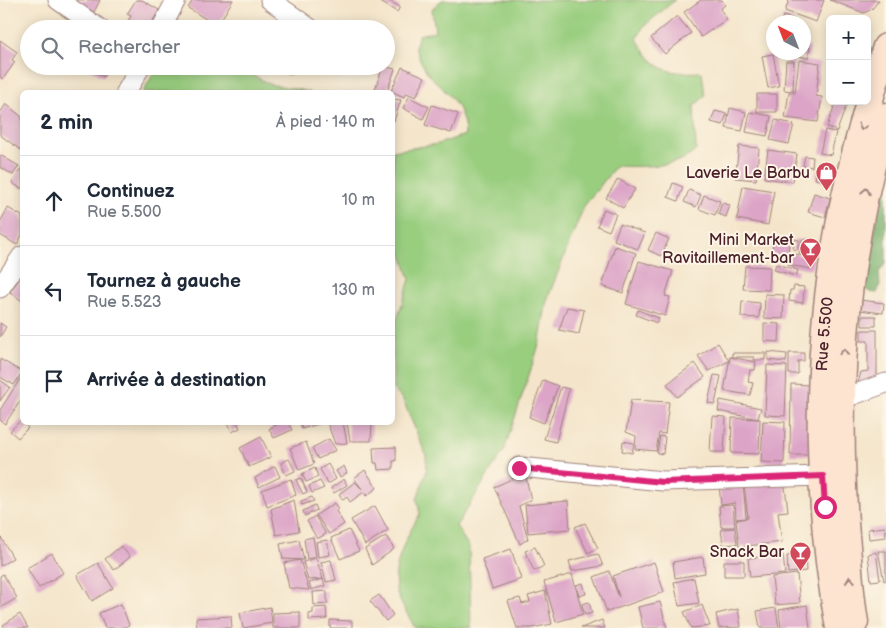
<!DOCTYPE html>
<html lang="fr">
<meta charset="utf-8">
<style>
body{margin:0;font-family:"Balsamiq Sans",sans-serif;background:#f6f6f7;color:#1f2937}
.controls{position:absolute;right:15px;top:15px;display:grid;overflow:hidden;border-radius:8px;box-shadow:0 2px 12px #0003}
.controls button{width:45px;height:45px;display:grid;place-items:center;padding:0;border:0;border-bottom:1px solid #e0e1e3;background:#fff;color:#1f2937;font:25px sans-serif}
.compass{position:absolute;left:766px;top:15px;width:45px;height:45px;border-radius:50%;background:#fff;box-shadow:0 2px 12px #0003;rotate:318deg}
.stop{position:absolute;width:15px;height:15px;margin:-11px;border:4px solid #db2777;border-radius:50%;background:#fff}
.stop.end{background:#db2777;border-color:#fff;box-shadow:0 1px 5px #0008}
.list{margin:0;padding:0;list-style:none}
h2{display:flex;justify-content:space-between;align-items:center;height:65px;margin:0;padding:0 20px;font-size:21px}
h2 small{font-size:16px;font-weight:400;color:#747a83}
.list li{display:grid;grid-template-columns:32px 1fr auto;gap:15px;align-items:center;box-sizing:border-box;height:90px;padding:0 20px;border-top:1px solid #e0e1e3}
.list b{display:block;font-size:19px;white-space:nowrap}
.list p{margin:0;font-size:16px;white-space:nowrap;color:#747a83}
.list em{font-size:16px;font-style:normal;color:#747a83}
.icon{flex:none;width:28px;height:28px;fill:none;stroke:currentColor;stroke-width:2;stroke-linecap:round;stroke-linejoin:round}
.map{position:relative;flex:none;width:886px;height:628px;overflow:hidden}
.search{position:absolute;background:#fff;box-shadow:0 2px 12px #0003;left:20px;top:20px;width:375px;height:55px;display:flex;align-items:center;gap:12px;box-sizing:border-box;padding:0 18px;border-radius:28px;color:#747a83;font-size:19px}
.panel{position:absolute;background:#fff;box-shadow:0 2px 12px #0003;left:20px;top:90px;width:375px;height:335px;border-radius:8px}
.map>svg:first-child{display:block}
.green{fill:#99ce7f;stroke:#727655}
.forest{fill:#7ab16e;stroke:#62684c}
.building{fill:#dca4c7}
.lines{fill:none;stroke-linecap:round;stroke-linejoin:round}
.minor-casing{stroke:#9f827a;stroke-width:21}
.secondary-casing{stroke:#9f827a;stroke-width:29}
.minor{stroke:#fff;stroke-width:19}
.secondary{stroke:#fde4d1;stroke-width:26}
.oneway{stroke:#a4827e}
.route{stroke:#db2777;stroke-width:6}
.labels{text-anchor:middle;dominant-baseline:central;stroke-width:4;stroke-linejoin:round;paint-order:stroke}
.poi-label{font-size:16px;fill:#4a1f2b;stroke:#fcf5e5;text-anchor:end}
.street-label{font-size:16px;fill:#4a1f2b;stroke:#fcf5e5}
</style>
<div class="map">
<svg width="886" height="628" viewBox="0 0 886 628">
<rect width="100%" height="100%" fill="#fcf5e5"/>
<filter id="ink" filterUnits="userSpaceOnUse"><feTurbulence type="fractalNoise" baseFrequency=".02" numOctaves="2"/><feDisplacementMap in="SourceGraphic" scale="10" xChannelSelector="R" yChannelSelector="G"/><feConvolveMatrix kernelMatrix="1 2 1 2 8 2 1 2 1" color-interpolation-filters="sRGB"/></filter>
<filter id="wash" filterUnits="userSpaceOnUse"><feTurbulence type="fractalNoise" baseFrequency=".0096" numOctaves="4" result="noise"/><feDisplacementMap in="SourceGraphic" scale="20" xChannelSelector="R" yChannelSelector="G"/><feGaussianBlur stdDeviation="1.12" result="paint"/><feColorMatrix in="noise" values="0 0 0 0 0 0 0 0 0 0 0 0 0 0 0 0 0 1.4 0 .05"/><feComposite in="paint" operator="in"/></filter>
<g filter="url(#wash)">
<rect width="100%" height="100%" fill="#f4e5ca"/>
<path class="green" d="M442 0H675L643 27 637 39C656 71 665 74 702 72L705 96 694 106 696 150C680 168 639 167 616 166L584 206 547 300 539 345 504 450 456 526 469 547 471 628H415C409 616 398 601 396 589 392 564 408 534 420 514L417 499 427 470 426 455 403 400 393 389V332L410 279 401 252 393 247V151L438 144 465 135C464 106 449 95 430 76 424 69 419 57 415 48L419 35 435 31 432 9Z
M158 66H236L269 84 310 92H143Z"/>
<path class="forest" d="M886 176V263L879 272 880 286 877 293 870 292 863 288Z"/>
<g id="blocks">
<path class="building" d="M78 0H100L94 12 77 2Z
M136 0H142L159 10 150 26 152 29 124 28 131 16 127 14Z
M193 0H233L217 26 188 8Z
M377 0H388L400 7 397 12Z
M701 0H722L725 5 720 9 727 19 701 37 684 12Z
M789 0H824L816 22 785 11Z
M830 0H879L872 9 864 13Z
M677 16 691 33 665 54 651 38Z
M783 16 794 19 793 22H781Z
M67 20 81 29H61Z
M0 40 17 52 12 60 15 62 3 79 0 77Z
M804 46 810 47 808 58 783 53 804 52Z
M773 54 779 86 768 88 762 56Z
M799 60 820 63 816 96 822 97 818 122 785 118 789 92 795 93Z
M786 61H794L793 91 784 90Z
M86 66H110L103 77Z
M276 66H296L291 75Z
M383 66 395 69 387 92H374Z
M402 67 425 77 416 97 406 93 404 97 391 91Z
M757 94H777V112H757Z
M409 97 429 107 423 119 403 108Z
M392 99 401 100 394 121H392Z
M836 101H848L837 131 827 127Z
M6 104 22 117V151L0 135V113Z
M432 105 458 114 451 133 425 125Z
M730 108 746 112 742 131 726 128Z
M715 111 727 114 723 125 711 122Z
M750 112 771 116 767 136 746 132Z
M775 120 794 124 789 144 770 140Z
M825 130 836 132 831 155 820 153Z
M739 146 759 148 756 180 735 178Z
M768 150 797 154 793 182 764 178Z
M0 155 19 166 13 175 0 167Z
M805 156 813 157 812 167 803 166Z
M22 167V189L12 183Z
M817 170 828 172 827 182 815 179Z
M618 179 635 189 623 208 606 198Z
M673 183 683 187 678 201 668 197Z
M743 186 774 191 768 225 737 219Z
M689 190 701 195 696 207 684 202Z
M814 193 830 198 825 217 808 212Z
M704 195 720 201 715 215 699 209Z
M722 203 730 205 726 217 718 214Z
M8 208 22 216V235L17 245 0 235V222Z
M604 209 616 214 609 231 597 226Z
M620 224 645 233 638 249 614 240Z
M656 233 669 239 661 256 648 250Z
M795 239 799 240 797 250 793 249Z
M802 239 815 241 812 255 799 253Z
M773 241 789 243 787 261 771 259Z
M615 246 636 253 623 293 602 286Z
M790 253 814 258 811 269 788 265Z
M639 261 673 271 665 296 670 297 665 316 626 304Z
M776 264 798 270 796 276 774 270Z
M745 266 770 267 769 290 743 289Z
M22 275V301L10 292Z
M794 286 804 287 803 303 789 301 790 290H793Z
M765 294 784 295 783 319 764 318Z
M860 300 884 303 883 313 859 310Z
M742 301 760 303 759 318 741 317Z
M567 307 584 310 579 334 559 330Z
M638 310 659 318 657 323 636 315Z
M862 316H876V326H862Z
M0 323 6 327 0 337Z
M764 323 780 324 779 342 764 341Z
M861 330H877V380L867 384 858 383 861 372 868 371V341H861Z
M718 343 729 361 709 371 698 356Z
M768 352 787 354 786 362 768 360Z
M732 353H765V360H754V357H732Z
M789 353H804V361H798V374H789Z
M730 357 756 362 755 370H750L748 382 753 383 750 395 724 391Z
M0 359 22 372 14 385 0 377Z
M695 363 705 377 677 397 667 384Z
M767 365 787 366 785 416 765 415Z
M714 375 721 376 715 404 708 403Z
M22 376V398L5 424 0 420V410Z
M0 380 10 387 0 401Z
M543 380 558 386 544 423 529 417Z
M791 384 810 385 809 455H790Z
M561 387 569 389 556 442 544 439Z
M631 400 669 402 665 434 659 433 656 451 635 449 636 436 626 432Z
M720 400 761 408 758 419 718 411Z
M712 416 726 417 724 452H710Z
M732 418 760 419 759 454 731 453Z
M21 420 28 428 18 438 10 431Z
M763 421 785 422 784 463 761 462Z
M228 422H237L240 428 232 432Z
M282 422H288L292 430 274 438 269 429Z
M300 422H321V423L302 429Z
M327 422H343L347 443 335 444Z
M347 422H372L371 441H350Z
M660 436 665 437 663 454 657 453Z
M261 437 271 457 249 467 240 448Z
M329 439 336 450 318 459 312 448Z
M623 441 634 443 632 453 622 451Z
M306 442 314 464 299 470 290 448Z
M396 447V461H393V469L378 470 377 463H374L373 448Z
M289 459 295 471 286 475 281 463Z
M328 464 336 479 328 484 320 469Z
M275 466 280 477 259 487 255 478Z
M344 466 347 473 340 477 336 471Z
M315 468 318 477 306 482 302 474Z
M365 470 377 488 366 496 364 492 350 502 347 497 343 500 339 494 355 482 362 489 354 478Z
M525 473 531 500 519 506 528 539 520 544 494 487Z
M301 478 307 492 303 494 296 480Z
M291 479 296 495 267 506 262 490Z
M344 479 347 485 334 493 331 488Z
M784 479 788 511 778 512 782 542 739 547 736 520 748 518 744 485Z
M320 481 324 488 312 493 309 486Z
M743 483 746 518 736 519 735 503 721 505 719 485Z
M312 497 314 501 302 505 301 501Z
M294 500 299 531 276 535 271 509Z
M568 501 570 529 528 533 525 505Z
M335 503 339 509 336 511 344 524 329 534 316 515Z
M315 505 317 510 305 516 303 511Z
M733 505 735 527H721L719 506Z
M375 506 388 530 365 545 351 520Z
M315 516 326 534 317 539 307 521Z
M585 523 598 548 588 553 575 527Z
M885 527 886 537 869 539 868 529Z
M735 528 737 544 723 545 721 529Z
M349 530 359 551 340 559 331 538Z
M0 536 13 558 0 566Z
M386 536 394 549 372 565 365 549Z
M313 537 316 557 307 559 304 539Z
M299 540 304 560 283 559 280 544Z
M327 540 330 555 318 557 316 542Z
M121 546 130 557 114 570 105 559Z
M535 547 544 566 534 571 525 551Z
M511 549 521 579 492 589 482 559Z
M878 551H886V580L884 581Z
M876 552 880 580 871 581 868 554Z
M52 553 63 573 39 588 27 568Z
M598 554 603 566 572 571 569 561Z
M805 554 806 571 788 573 787 556Z
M783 555 785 574 750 577 748 558Z
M703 557 705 573 675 578 673 562Z
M316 558 323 579 308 580 303 562Z
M300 560 309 590 289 588 284 563Z
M331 560 336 580 326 582 321 562Z
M724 561H744V576H724Z
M654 562 664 592 607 612 594 577 609 571 619 597 613 576Z
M98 563 113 588 92 601 77 575Z
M3 574 17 598 0 608V576Z
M572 574 583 614 556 622 544 582Z
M797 574 800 603 775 605 772 577Z
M694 578 699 603 679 606 674 582Z
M323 579 325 586 311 590 309 583Z
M583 583 586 594 579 596 576 585Z
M327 591V604L314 605 313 592Z
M545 591 552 624 532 628H517L508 601 520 598 522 604 530 602 528 596Z
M379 595 393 615 386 621 370 601Z
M589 602 592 613 585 615 582 604Z
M660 602 667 628H643L638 607Z
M121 604 129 625 122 628H105L99 613Z
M702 605 710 626 691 628 684 612Z
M807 605 810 628H781L779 610Z
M270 607 272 623 243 628 240 613Z
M326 607 327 619 309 620V614L313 613V608Z
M776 608 779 628H760L757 611Z
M738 609 741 627 719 628 716 614Z
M300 612V628H273V613Z
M20 614 28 628H5L3 625Z
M231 616 232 628H197L196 618Z
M330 620 352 621V628H330Z
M602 620 605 628H581Z"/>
</g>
</g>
<g filter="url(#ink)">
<use href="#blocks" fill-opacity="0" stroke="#9f827a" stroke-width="1"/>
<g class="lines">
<defs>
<path id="minor" d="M58 0 100 29
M270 0 311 29
M161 29 176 0
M126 92 141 66
M0 288 22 256
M831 403 886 383
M519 467 663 481 823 476"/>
<g id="secondary">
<path d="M855 622C850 594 849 564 846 536 835 396 844 250 886 116"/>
<path id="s1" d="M839 628C816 501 814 364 837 237 848 172 866 110 886 47"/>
</g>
</defs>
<use href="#minor" class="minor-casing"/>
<use href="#secondary" class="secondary-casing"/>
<use href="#minor" class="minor"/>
<use href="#secondary" class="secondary"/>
</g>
<defs><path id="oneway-chevron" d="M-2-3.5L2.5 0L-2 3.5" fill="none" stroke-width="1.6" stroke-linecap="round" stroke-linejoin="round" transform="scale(1.25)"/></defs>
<g class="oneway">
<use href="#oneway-chevron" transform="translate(862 127) rotate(106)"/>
<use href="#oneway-chevron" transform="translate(866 191) rotate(-79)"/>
<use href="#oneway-chevron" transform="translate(844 352) rotate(-86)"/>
<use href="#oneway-chevron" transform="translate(850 580) rotate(-96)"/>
</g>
</g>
<g class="lines" filter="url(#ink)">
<path class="route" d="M519 468 663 482 823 476 825 507"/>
</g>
<defs>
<symbol id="shop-pin" viewBox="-11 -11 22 30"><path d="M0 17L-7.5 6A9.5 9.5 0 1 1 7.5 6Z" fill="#d1495b" stroke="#fcf5e5"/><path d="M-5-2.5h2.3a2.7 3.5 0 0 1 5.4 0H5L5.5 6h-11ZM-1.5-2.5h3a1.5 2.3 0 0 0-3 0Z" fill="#fff"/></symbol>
<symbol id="bar-pin" viewBox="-11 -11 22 30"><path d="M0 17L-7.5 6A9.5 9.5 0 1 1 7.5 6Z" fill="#d1495b" stroke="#fcf5e5"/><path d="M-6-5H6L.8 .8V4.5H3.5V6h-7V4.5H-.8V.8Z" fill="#fff"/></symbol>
</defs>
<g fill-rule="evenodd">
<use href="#shop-pin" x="814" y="160" width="25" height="34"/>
<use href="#bar-pin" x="798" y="236" width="25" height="34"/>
<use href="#bar-pin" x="788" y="540" width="25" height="34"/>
</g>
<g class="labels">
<g class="poi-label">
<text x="810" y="173">Laverie Le Barbu</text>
<text x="794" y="240">Mini Market<tspan x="794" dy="18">Ravitaillement-bar</tspan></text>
<text x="784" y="552">Snack Bar</text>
</g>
<g class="street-label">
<text stroke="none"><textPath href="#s1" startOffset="295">Rue 5.500</textPath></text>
</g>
</g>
</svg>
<div class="controls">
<button>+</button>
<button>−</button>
</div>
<svg class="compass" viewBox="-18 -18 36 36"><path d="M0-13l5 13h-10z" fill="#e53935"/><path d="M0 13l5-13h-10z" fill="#747a83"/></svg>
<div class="stop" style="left:825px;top:507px"></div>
<div class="stop end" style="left:519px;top:468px"></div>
<div class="search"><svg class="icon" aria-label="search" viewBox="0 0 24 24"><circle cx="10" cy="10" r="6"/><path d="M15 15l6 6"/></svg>Rechercher</div>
<section class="panel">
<h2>2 min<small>À pied · 140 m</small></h2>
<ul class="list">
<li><svg class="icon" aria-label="ahead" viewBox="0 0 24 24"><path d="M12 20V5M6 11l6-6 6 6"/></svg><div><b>Continuez</b><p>Rue 5.500</p></div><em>10 m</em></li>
<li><svg class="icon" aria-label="left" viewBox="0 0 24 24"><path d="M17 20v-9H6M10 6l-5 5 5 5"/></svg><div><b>Tournez à gauche</b><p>Rue 5.523</p></div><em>130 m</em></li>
<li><svg class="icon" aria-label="arrive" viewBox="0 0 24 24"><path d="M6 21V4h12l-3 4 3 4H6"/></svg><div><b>Arrivée à destination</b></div></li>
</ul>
</section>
</div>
